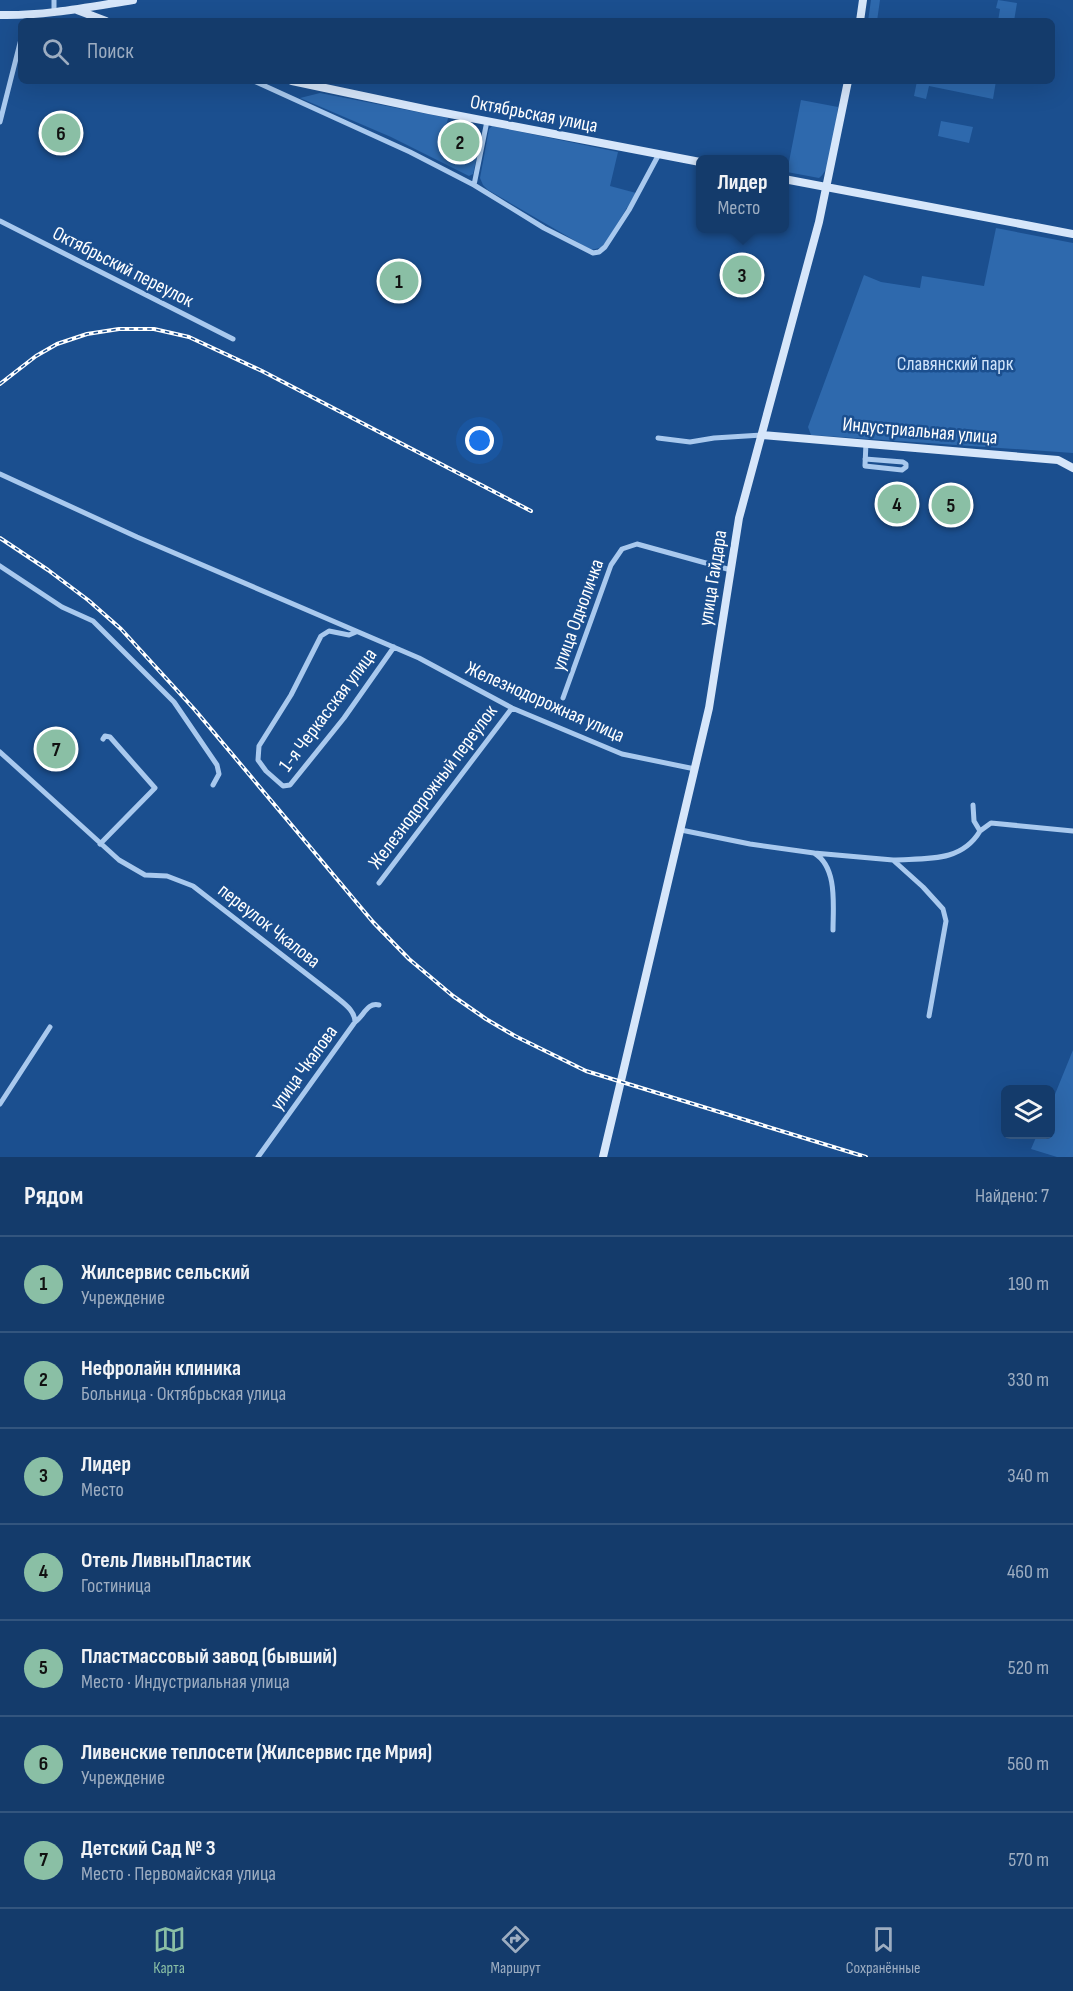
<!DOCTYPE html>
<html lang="ru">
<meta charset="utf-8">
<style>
body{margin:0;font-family:"Sofia Sans Condensed",sans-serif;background:#1d4271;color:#f1f3f6}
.controls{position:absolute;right:18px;bottom:18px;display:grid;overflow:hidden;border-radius:9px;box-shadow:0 6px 24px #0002}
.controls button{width:54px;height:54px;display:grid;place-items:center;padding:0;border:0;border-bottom:2px solid #33557e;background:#143b6b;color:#f1f3f6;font:30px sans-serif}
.you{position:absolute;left:480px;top:441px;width:21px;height:21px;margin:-15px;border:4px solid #fff;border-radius:50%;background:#1a73e8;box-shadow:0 0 0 9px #1a73e833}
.badge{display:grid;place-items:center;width:39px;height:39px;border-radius:50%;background:#8abfa5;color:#111;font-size:20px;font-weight:700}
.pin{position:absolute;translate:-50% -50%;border:3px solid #fff;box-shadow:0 2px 6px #0006}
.popup{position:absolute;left:696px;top:155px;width:93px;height:78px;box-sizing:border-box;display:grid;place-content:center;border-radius:9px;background:#143b6b;filter:drop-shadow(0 2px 4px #0005);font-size:20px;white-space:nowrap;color:#9dadc1}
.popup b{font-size:22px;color:#f1f3f6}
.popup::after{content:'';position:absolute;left:50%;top:100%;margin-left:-12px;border:12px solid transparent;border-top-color:#143b6b}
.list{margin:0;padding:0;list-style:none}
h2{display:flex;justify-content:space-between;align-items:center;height:78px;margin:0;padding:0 24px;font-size:26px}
h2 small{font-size:20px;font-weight:400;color:#9dadc1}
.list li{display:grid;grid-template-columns:39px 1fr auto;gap:18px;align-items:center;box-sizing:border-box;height:96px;padding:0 24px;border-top:2px solid #33557e}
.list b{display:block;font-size:22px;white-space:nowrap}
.list p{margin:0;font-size:20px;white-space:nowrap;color:#9dadc1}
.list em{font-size:20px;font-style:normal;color:#9dadc1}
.icon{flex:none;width:33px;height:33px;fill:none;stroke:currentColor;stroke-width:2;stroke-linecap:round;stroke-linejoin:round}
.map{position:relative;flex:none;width:1073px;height:1157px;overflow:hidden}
.search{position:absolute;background:#143b6b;box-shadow:0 6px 24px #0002;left:18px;right:18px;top:18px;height:66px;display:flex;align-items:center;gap:15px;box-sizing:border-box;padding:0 21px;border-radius:9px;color:#9dadc1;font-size:22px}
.sheet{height:750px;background:#143b6b}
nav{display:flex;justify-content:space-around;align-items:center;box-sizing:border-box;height:84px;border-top:2px solid #33557e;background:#143b6b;font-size:16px;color:#9dadc1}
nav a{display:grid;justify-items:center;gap:3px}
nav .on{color:#8abfa5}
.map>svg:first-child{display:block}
.green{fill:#2e69ad}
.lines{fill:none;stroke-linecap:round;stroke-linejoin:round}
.street{stroke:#a9c9ee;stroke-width:5}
.secondary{stroke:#d6e6fa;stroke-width:8}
.rail-casing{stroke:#fff;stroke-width:4}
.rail{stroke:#1b4f8f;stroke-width:1.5;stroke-dasharray:4.5;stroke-linecap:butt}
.labels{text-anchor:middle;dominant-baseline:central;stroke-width:5;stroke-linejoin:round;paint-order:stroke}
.street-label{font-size:20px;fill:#fff;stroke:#1b4f8f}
.park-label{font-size:20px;fill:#cfe3fa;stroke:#1b4f8f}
</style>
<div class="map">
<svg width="1073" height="1157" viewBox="0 0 1073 1157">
<rect width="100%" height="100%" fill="#1b4f8f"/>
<path class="green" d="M871 0H880L877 21H868Z
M998 0 1017 3 1014 21H998L1000 9 996 8Z
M917 81H996L993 99 929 86 926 99 914 96Z
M320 93 448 118 445 132 451 133 449 149 470 154 474 138 481 139 473 174 469 176 391 137 300 98Z
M801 100 838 107C835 125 834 168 819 178L787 172Z
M941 121 973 127 969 143 938 136Z
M492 126 618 152 610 186 636 193 603 247 591 250 488 190 483 185 480 178 489 129Z
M996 228 1073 243V453L811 435 808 427 864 275 881 282 920 288 922 276 984 286Z
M1073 1050V1157H1057L1031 1149 1037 1135 1050 1134 1051 1104Z"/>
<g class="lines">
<path class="street" d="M54 13V0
M254 81 410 152 474 185 544 228 593 253 599 252 605 247 629 210 659 154
M0 122 21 39
M474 185 487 121
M0 221 233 339
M658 438 690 442 714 438 762 435
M865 459 903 462 906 464V467L902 470 865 466V465L866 443
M0 474 137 537 419 658 512 708 622 754 695 769
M0 566 62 607 93 621 174 702 217 765 219 774 213 785
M356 632 349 635 329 631 321 636 291 695 259 746 258 760 266 771 283 786 290 785 344 718 394 647
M563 698 611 565 622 549 637 544 731 570
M0 752 119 860 145 875 167 876 193 886 335 996C343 1003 355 1010 355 1022
M681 830 750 844 814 853C838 867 833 906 833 930
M980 831 991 823 1073 831
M100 844 155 788 110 737 105 736 103 739
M814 853 893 860 923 887 943 909 946 921 929 1016
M893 860C926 858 961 863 980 831L974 821 973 805
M379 883 512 708
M0 1104 50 1027
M258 1157 355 1022C364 1016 367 1002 379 1005"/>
<path class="secondary" d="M77 10 106 21
M0 15C45 16 89 7 133 0
M860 21 863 0
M292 81 429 110 700 162
M784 179 1073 234
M762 435 1058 460 1073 468
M603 1157 709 708 739 518 819 222 848 81"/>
<defs>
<path id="rail" d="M0 384 36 356 57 344 87 334 119 329H154L189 337 262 371 531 511
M0 538 48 570 88 600 121 629 195 710 373 922 409 959 453 996 486 1019 515 1036 586 1071 866 1157"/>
</defs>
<use href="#rail" class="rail-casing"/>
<use href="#rail" class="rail"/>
</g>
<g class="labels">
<g class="street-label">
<text transform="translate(534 114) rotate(11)">Октябрьская улица</text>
<text transform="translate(123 267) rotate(27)">Октябрьский переулок</text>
<text transform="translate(920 431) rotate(5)">Индустриальная улица</text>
<text transform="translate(713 578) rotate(-81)">улица Гайдара</text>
<text transform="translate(578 615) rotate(-70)">улица Одноличка</text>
<text transform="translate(545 702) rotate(24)">Железнодорожная улица</text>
<text transform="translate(328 710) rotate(-53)">1-я Черкасская улица</text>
<text transform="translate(433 787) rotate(-53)">Железнодорожный переулок</text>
<text transform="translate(269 926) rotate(38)">переулок Чкалова</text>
<text transform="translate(304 1068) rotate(-54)">улица Чкалова</text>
</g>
<g class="park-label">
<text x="955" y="364">Славянский парк</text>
</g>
</g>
</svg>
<div class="controls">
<button><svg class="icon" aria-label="layers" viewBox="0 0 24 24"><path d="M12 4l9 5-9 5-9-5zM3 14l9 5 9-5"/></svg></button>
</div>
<div class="you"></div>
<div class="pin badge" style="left:399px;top:281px">1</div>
<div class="pin badge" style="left:460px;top:142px">2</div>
<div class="pin badge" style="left:742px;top:275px">3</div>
<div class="popup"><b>Лидер</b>Место</div>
<div class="pin badge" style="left:897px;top:504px">4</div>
<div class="pin badge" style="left:951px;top:505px">5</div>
<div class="pin badge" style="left:61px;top:133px">6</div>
<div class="pin badge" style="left:56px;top:749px">7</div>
<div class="search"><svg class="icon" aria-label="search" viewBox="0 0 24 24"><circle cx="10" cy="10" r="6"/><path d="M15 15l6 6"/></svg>Поиск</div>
</div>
<section class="sheet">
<h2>Рядом<small>Найдено: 7</small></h2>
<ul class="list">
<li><span class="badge">1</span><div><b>Жилсервис сельский</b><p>Учреждение</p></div><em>190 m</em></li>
<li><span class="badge">2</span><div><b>Нефролайн клиника</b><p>Больница · Октябрьская улица</p></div><em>330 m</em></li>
<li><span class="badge">3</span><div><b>Лидер</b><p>Место</p></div><em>340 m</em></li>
<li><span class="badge">4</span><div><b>Отель ЛивныПластик</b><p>Гостиница</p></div><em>460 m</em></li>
<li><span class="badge">5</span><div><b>Пластмассовый завод (бывший)</b><p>Место · Индустриальная улица</p></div><em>520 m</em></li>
<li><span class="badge">6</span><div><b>Ливенские теплосети (Жилсервис где Мрия)</b><p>Учреждение</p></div><em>560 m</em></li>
<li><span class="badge">7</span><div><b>Детский Сад № 3</b><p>Место · Первомайская улица</p></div><em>570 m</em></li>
</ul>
</section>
<nav>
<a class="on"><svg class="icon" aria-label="map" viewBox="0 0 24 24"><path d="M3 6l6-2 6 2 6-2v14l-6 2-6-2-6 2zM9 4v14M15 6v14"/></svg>Карта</a>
<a><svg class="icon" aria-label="directions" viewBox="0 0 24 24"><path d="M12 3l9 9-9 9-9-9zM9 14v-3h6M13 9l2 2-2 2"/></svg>Маршрут</a>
<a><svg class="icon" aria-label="saved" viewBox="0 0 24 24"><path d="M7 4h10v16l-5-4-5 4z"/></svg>Сохранённые</a>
</nav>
